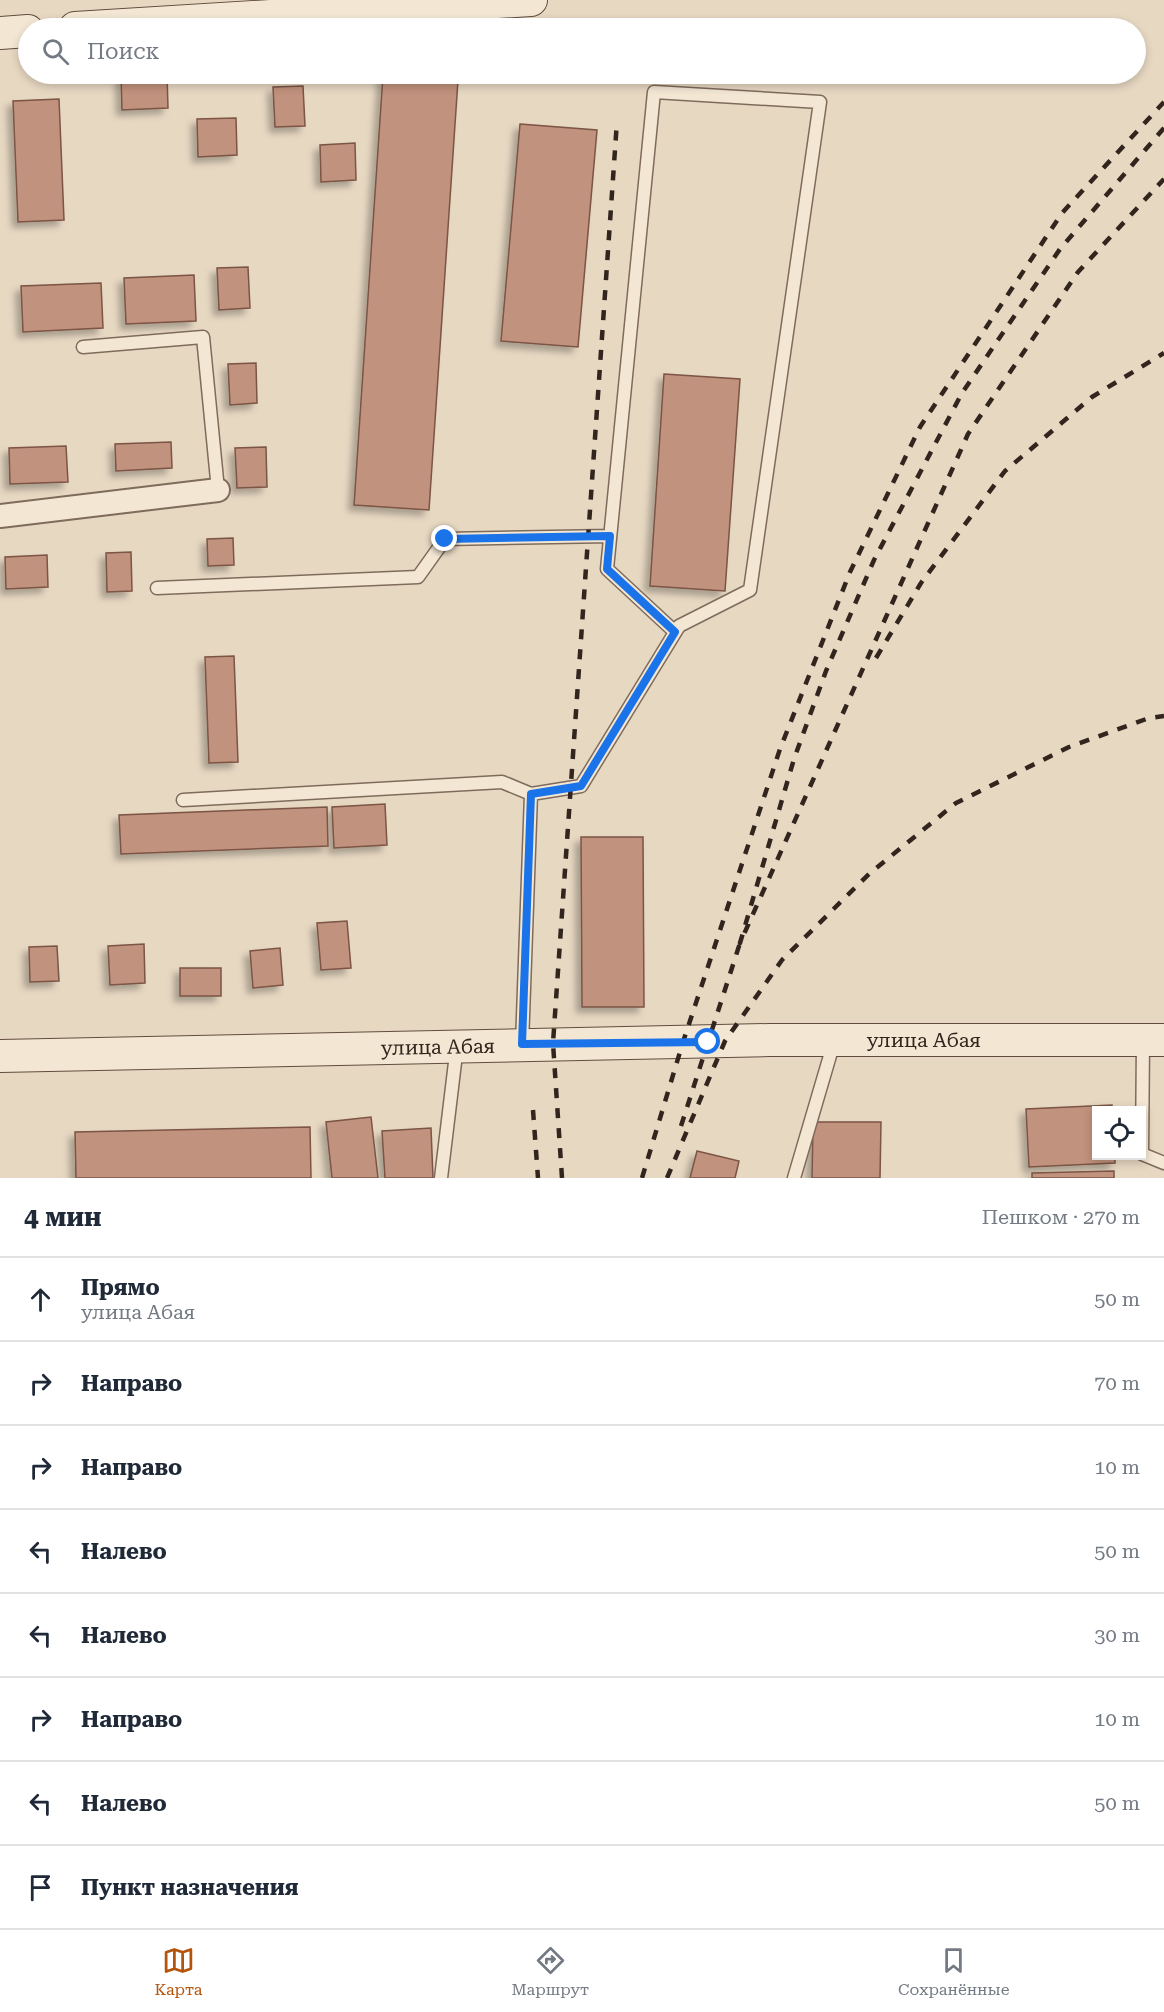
<!DOCTYPE html>
<html lang="ru">
<meta charset="utf-8">
<style>
body{margin:0;font-family:"Roboto Serif",serif;background:#f6f6f7;color:#1f2937}
.controls{position:absolute;right:18px;bottom:18px;display:grid;overflow:hidden;border-radius:0px;box-shadow:0 3px 9px #0003}
.controls button{width:54px;height:54px;display:grid;place-items:center;padding:0;border:0;border-bottom:2px solid #e0e1e3;background:#fff;color:#1f2937;font:30px sans-serif}
.stop{position:absolute;width:18px;height:18px;margin:-14px;border:4px solid #1a73e8;border-radius:50%;background:#fff}
.stop.end{background:#1a73e8;border-color:#fff;box-shadow:0 2px 6px #0008}
.list{margin:0;padding:0;list-style:none}
h2{display:flex;justify-content:space-between;align-items:center;height:78px;margin:0;padding:0 24px;font-size:26px}
h2 small{font-size:20px;font-weight:400;color:#747a83}
.list li{display:grid;grid-template-columns:39px 1fr auto;gap:18px;align-items:center;box-sizing:border-box;height:84px;padding:0 24px;border-top:2px solid #e0e1e3}
.list b{display:block;font-size:22px;white-space:nowrap}
.list p{margin:0;font-size:20px;white-space:nowrap;color:#747a83}
.list em{font-size:20px;font-style:normal;color:#747a83}
.icon{flex:none;width:33px;height:33px;fill:none;stroke:currentColor;stroke-width:2;stroke-linecap:round;stroke-linejoin:round}
.map{position:relative;flex:none;width:1164px;height:1178px;overflow:hidden}
.search{position:absolute;background:#fff;box-shadow:0 3px 9px #0003;left:18px;right:18px;top:18px;height:66px;display:flex;align-items:center;gap:15px;box-sizing:border-box;padding:0 21px;border-radius:33px;color:#747a83;font-size:22px}
.sheet{height:750px;background:#fff}
nav{display:flex;justify-content:space-around;align-items:center;box-sizing:border-box;height:84px;border-top:2px solid #e0e1e3;background:#fff;font-size:16px;color:#747a83}
nav a{display:grid;justify-items:center;gap:3px}
nav .on{color:#b45309}
.map>svg:first-child{display:block}
.building{fill:#c1927d;stroke:#7b5445;stroke-width:1.5;filter:url(#shadow)}
.lines{fill:none;stroke-linecap:round;stroke-linejoin:round}
.lane-casing{stroke:#7f6b5c;stroke-width:15}
.street-casing{stroke:#7f6b5c;stroke-width:26}
.secondary-casing{stroke:#614c3f;stroke-width:34}
.lane{stroke:#f3e7d4;stroke-width:12}
.street{stroke:#f3e7d4;stroke-width:22}
.secondary{stroke:#f3e7d4;stroke-width:32}
.rail{stroke:#31251e;stroke-width:4.5;stroke-dasharray:10 10;stroke-linecap:butt}
.route{stroke:#1a73e8;stroke-width:8}
.labels{text-anchor:middle;dominant-baseline:central;stroke-width:5;stroke-linejoin:round;paint-order:stroke}
.street-label{font-size:20px;fill:#31251e;stroke:#f0e3d1}
</style>
<div class="map">
<svg width="1164" height="1178" viewBox="0 0 1164 1178">
<defs>
<filter id="shadow"><feDropShadow dx="-5.5" dy="5.5" stdDeviation="3" flood-color="#0004"/></filter>
</defs>
<rect width="100%" height="100%" fill="#e7d8c2"/>
<path class="building" d="M167 74 168 108 122 110 121 76Z
M383 75 458 80 429 510 354 505Z
M303 86 305 126 275 127 273 87Z
M59 99 64 220 18 222 13 101Z
M236 118 237 155 198 157 197 119Z
M520 124 597 130 578 347 501 341Z
M355 143 356 180 321 182 320 145Z
M248 267 250 308 219 310 217 268Z
M194 275 196 321 126 324 124 278Z
M101 283 103 328 23 332 21 286Z
M256 363 257 403 230 405 228 364Z
M664 374 740 379 725 591 650 586Z
M171 442 172 468 116 471 115 444Z
M66 446 68 482 10 484 9 448Z
M266 447 267 487 237 488 235 448Z
M233 538 234 565 208 566 207 539Z
M131 552 132 591 107 592 106 553Z
M47 555 48 587 6 589 5 557Z
M234 656 238 762 209 763 205 657Z
M385 804 387 845 334 848 332 807Z
M327 807 328 846 121 854 119 815Z
M581 837H643L644 1007H582Z
M347 921 351 968 321 970 317 923Z
M144 944 145 983 110 985 108 946Z
M57 946 59 981 30 982 29 947Z
M280 948 283 985 253 988 250 951Z
M180 968H221V996H180Z
M1112 1105V1110H1096V1156H1115V1163L1029 1167 1026 1109Z
M371 1117 378 1178H332L326 1122Z
M813 1122H881L880 1178H812Z
M310 1127 311 1178H76L75 1132Z
M431 1128 433 1178H385L382 1131Z
M697 1151 739 1161 735 1178H690Z
M1114 1171V1178H1032V1173Z"/>
<g class="lines">
<defs>
<path id="lane" d="M83 347 203 337 218 490
M157 588 418 577 445 539 610 536
M183 800 502 782 531 794
M1143 1041 1142 1154 1164 1163
M522 1044 531 794 581 786 679 626 750 590 820 102 654 92 607 569 675 632
M441 1178 457 1046
M794 1178 834 1042"/>
<path id="street" d="M0 516 218 490"/>
<g id="secondary">
<path d="M75 28 531 0"/>
<path d="M0 33 28 31"/>
<path id="s1" d="M0 1056 770 1040H1164"/>
</g>
</defs>
<use href="#lane" class="lane-casing"/>
<use href="#street" class="street-casing"/>
<use href="#secondary" class="secondary-casing"/>
<use href="#lane" class="lane"/>
<use href="#street" class="street"/>
<use href="#secondary" class="secondary"/>
<path class="rail" d="M1164 128 1060 249 962 393 874 560 826 671 794 759 740 943 968 434 1078 272 1164 179
M876 658 921 583 1005 471 1092 397 1164 353
M533 1110 538 1178
M681 1126 740 943
M562 1178 553 1043 617 121
M642 1178 683 1042 780 749 850 572 920 427 1062 213 1164 102
M667 1178 725 1041 782 960 869 874 956 803 1069 747 1149 718 1164 716"/>
</g>
<g class="lines">
<path class="route" d="M445 539 610 536 607 569 675 632 581 786 531 794 522 1044 708 1042"/>
</g>
<g class="labels">
<g class="street-label">
<text stroke="none"><textPath href="#s1" startOffset="924">улица Абая</textPath></text>
<text stroke="none"><textPath href="#s1" startOffset="438">улица Абая</textPath></text>
</g>
</g>
</svg>
<div class="controls">
<button><svg class="icon" aria-label="locate" viewBox="0 0 24 24"><circle cx="12" cy="12" r="6"/><path d="M12 2v4M12 18v4M2 12h4M18 12h4"/></svg></button>
</div>
<div class="stop" style="left:708px;top:1042px"></div>
<div class="stop end" style="left:445px;top:539px"></div>
<div class="search"><svg class="icon" aria-label="search" viewBox="0 0 24 24"><circle cx="10" cy="10" r="6"/><path d="M15 15l6 6"/></svg>Поиск</div>
</div>
<section class="sheet">
<h2>4 мин<small>Пешком · 270 m</small></h2>
<ul class="list">
<li><svg class="icon" aria-label="ahead" viewBox="0 0 24 24"><path d="M12 20V5M6 11l6-6 6 6"/></svg><div><b>Прямо</b><p>улица Абая</p></div><em>50 m</em></li>
<li><svg class="icon" aria-label="right" viewBox="0 0 24 24"><path d="M7 20v-9h11M14 6l5 5-5 5"/></svg><div><b>Направо</b></div><em>70 m</em></li>
<li><svg class="icon" aria-label="right" viewBox="0 0 24 24"><path d="M7 20v-9h11M14 6l5 5-5 5"/></svg><div><b>Направо</b></div><em>10 m</em></li>
<li><svg class="icon" aria-label="left" viewBox="0 0 24 24"><path d="M17 20v-9H6M10 6l-5 5 5 5"/></svg><div><b>Налево</b></div><em>50 m</em></li>
<li><svg class="icon" aria-label="left" viewBox="0 0 24 24"><path d="M17 20v-9H6M10 6l-5 5 5 5"/></svg><div><b>Налево</b></div><em>30 m</em></li>
<li><svg class="icon" aria-label="right" viewBox="0 0 24 24"><path d="M7 20v-9h11M14 6l5 5-5 5"/></svg><div><b>Направо</b></div><em>10 m</em></li>
<li><svg class="icon" aria-label="left" viewBox="0 0 24 24"><path d="M17 20v-9H6M10 6l-5 5 5 5"/></svg><div><b>Налево</b></div><em>50 m</em></li>
<li><svg class="icon" aria-label="arrive" viewBox="0 0 24 24"><path d="M6 21V4h12l-3 4 3 4H6"/></svg><div><b>Пункт назначения</b></div></li>
</ul>
</section>
<nav>
<a class="on"><svg class="icon" aria-label="map" viewBox="0 0 24 24"><path d="M3 6l6-2 6 2 6-2v14l-6 2-6-2-6 2zM9 4v14M15 6v14"/></svg>Карта</a>
<a><svg class="icon" aria-label="directions" viewBox="0 0 24 24"><path d="M12 3l9 9-9 9-9-9zM9 14v-3h6M13 9l2 2-2 2"/></svg>Маршрут</a>
<a><svg class="icon" aria-label="saved" viewBox="0 0 24 24"><path d="M7 4h10v16l-5-4-5 4z"/></svg>Сохранённые</a>
</nav>
